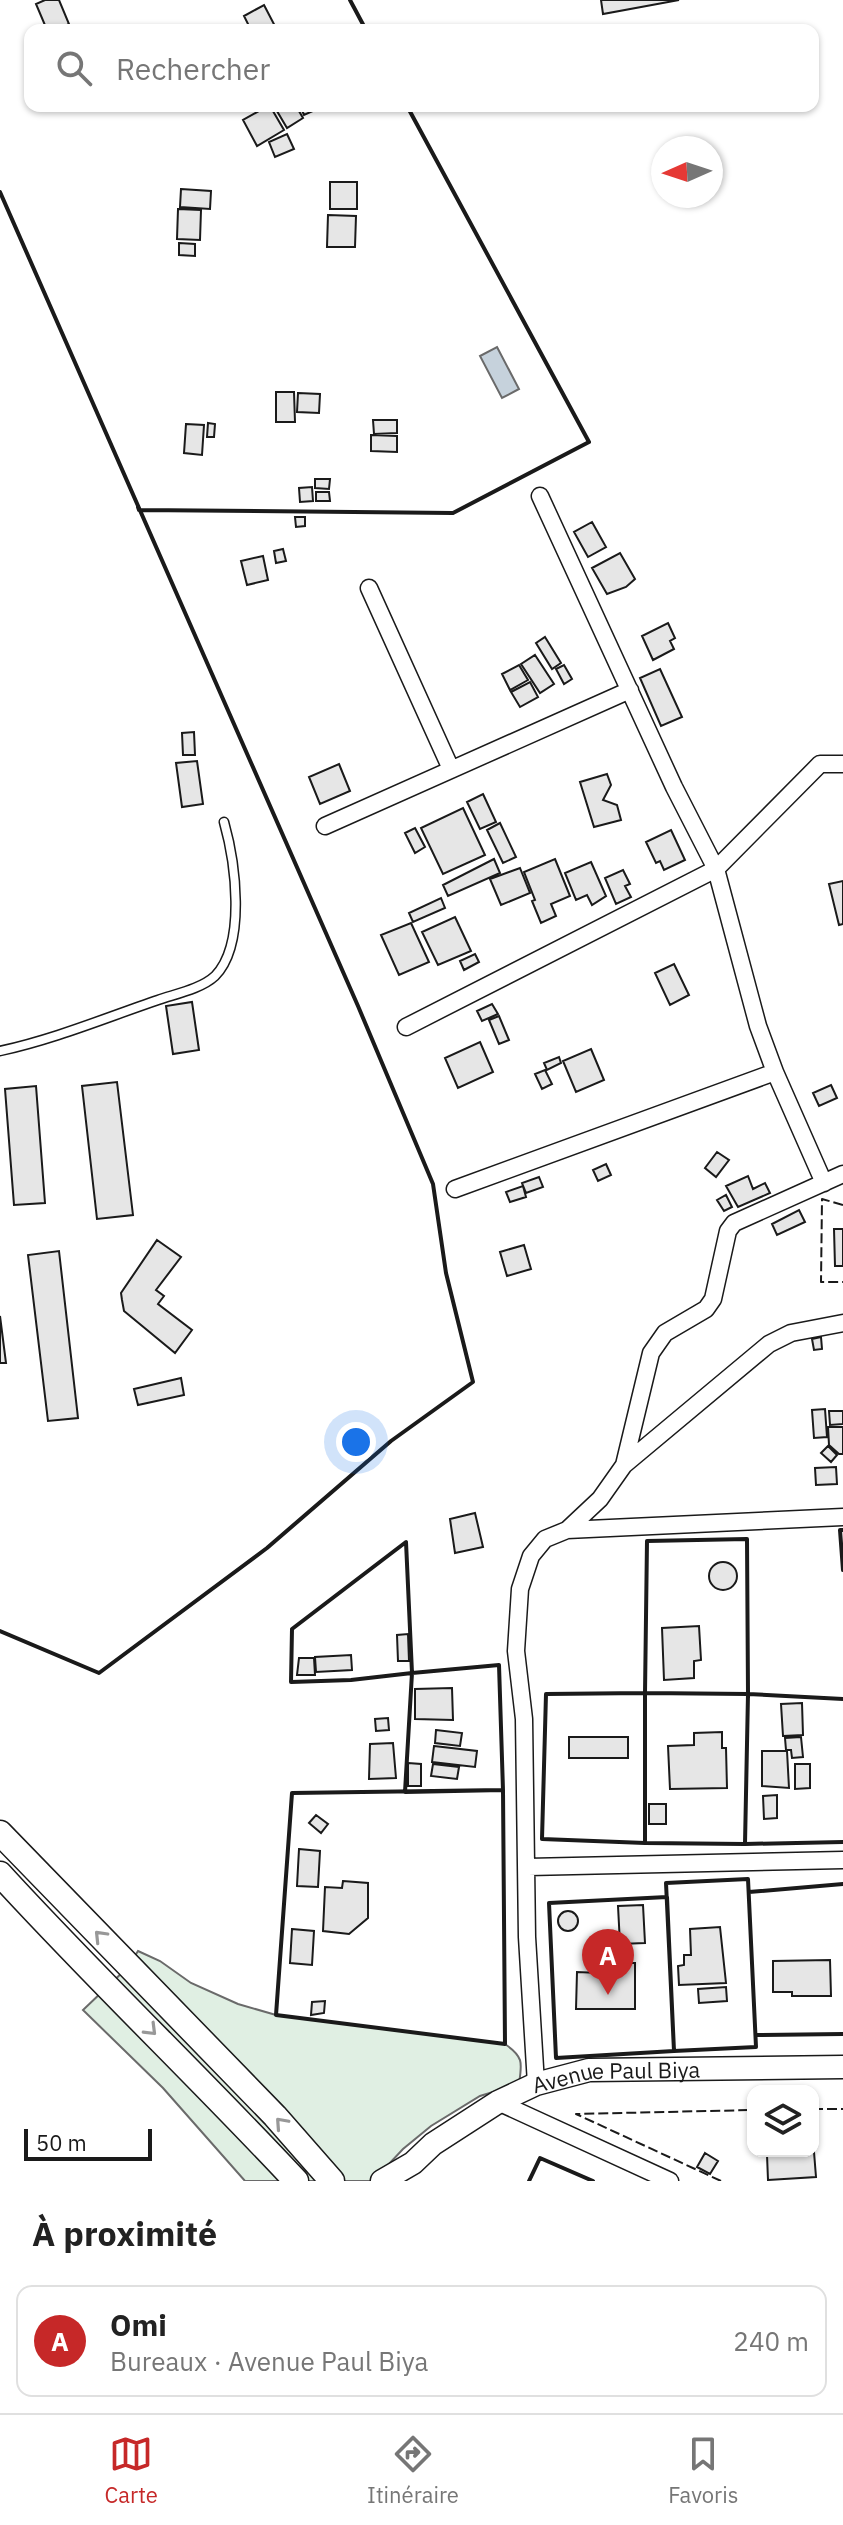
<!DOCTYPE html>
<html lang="fr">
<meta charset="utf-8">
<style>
body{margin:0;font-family:"IBM Plex Sans",sans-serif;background:#f6f6f6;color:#222}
.controls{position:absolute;right:24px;bottom:24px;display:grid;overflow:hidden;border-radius:16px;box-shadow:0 2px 6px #0004}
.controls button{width:72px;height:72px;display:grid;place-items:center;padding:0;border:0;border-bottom:2px solid #e0e0e0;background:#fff;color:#222;font:40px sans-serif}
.compass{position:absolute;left:651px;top:136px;width:72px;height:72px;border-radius:50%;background:#fff;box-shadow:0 2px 6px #0004;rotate:267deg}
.scale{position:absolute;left:24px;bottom:20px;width:128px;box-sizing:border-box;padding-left:8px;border:4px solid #1a1a1a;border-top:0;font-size:22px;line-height:28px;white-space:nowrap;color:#1a1a1a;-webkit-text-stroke:6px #fff;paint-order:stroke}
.you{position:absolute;left:356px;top:1442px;width:28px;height:28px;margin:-20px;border:6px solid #fff;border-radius:50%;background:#1a73e8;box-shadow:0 0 0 12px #1a73e833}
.badge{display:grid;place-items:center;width:52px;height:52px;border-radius:50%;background:#c62828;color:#fff;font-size:26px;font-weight:700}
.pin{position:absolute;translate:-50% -66px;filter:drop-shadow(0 2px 4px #0008)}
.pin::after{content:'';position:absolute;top:42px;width:28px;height:24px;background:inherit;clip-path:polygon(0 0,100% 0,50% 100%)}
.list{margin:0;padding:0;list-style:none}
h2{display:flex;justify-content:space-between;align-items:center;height:104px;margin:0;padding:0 32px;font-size:34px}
h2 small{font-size:26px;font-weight:400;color:#767676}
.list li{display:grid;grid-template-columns:52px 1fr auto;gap:24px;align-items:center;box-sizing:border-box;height:112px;margin:0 16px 16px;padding:0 16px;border:2px solid #e0e0e0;border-radius:16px}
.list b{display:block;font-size:30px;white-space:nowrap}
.list p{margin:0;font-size:26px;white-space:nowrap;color:#767676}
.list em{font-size:26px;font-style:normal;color:#767676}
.icon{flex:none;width:44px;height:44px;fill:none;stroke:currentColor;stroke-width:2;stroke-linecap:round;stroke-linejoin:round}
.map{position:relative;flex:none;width:843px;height:2181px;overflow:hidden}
.search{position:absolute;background:#fff;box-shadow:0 2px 6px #0004;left:24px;right:24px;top:24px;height:88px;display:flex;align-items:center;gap:20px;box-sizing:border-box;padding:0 28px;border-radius:16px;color:#767676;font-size:30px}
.sheet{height:232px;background:#fff}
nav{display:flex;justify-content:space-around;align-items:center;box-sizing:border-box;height:112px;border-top:2px solid #e0e0e0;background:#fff;font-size:22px;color:#767676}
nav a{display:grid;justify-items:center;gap:4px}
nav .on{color:#c62828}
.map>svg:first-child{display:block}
.green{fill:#e0efe3;stroke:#6a6a6a;stroke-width:2}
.water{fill:#c6d2dc;stroke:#6a6a6a;stroke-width:2}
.building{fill:#e6e6e6;stroke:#1a1a1a;stroke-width:2}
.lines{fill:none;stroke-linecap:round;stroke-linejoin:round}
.service-casing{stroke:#1a1a1a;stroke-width:11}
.minor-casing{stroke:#1a1a1a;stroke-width:19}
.secondary-casing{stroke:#1a1a1a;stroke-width:25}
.primary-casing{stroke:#1a1a1a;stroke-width:27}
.service{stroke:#fff;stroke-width:8}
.minor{stroke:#fff;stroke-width:16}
.secondary{stroke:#fff;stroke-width:22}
.primary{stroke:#fff;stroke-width:24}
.fence{stroke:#1a1a1a;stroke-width:2;stroke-dasharray:10 4;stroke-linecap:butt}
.wall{stroke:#1a1a1a;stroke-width:4}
.oneway{stroke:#989898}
.labels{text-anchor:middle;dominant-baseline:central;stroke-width:6;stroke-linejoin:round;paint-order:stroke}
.street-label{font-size:22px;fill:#1a1a1a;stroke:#fff}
</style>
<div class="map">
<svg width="843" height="2181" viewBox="0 0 843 2181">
<rect width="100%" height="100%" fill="#fff"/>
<path class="green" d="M138 1951 160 1961 191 1983 238 2004 276 2015 505 2044C524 2057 522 2063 519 2084L480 2096 431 2126 403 2149 373 2181H245L163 2088 83 2010 128 1967Z"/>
<path class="water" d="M497 347 519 389 502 398 480 356Z"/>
<path class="building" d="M45 0H59L69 24 57 30H47L36 4Z
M601 0H679L603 14Z
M264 5 277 30H251L244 16Z
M268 106H270L284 130 257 146 243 120Z
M274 106H296L303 118 287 128Z
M300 106H324L304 115Z
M287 134 294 149 275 157 269 142Z
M330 182H357V209H330Z
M181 189 211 191 210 209 180 207Z
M178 209 201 210 200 240 177 239Z
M328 215 356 216 355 247H327Z
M179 243 195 244V256L179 255Z
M276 392H294L295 422H276Z
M298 393 320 394 319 413 297 412Z
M373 420H397V433L374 434Z
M208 423 215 424 214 437H207Z
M186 424 204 425 202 455 184 453Z
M371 435 397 436V452L371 451Z
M315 479H330L329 489 315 488Z
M312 487 313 501 300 502 299 488Z
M316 492H329L330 501H316Z
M295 517H305V526L296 527Z
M592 522 606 547 588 557 574 532Z
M283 549 286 561 276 563 274 551Z
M620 553 635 579 626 587 607 594 592 568Z
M263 556 268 580 247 585 241 561Z
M668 623 675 638 670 641 674 649 653 660 642 636Z
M545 637 561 663 552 669 536 643Z
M535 655 554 684 540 693 521 664Z
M519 665 528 680 510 690 502 674Z
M564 665 572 679 564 684 556 669Z
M660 669 682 717 661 726 640 678Z
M530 682 538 697 520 707 511 692Z
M194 732 195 755H183L182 733Z
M197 761 203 804 182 807 176 763Z
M339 764 350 791 320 804 309 777Z
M607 774 611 785 603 800 617 805 621 820 594 827 580 782Z
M483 794 496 822 480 829 467 802Z
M463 808 485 855 443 874 421 828Z
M500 823 516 857 503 863 487 830Z
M415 828 425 847 415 853 405 833Z
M671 830 685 860 664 870 660 861 656 863 646 842Z
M494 859 500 873 448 896 443 885Z
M555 859 570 896 551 904 556 916 541 923 532 901 535 900 524 872Z
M591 862 606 896 592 905 587 895 576 900 565 873Z
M520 868 530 893 501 905 490 879Z
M623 870 630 884 625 886 631 897 616 904 605 878Z
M843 881V924L839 925 829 884Z
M441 898 445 908 413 922 409 913Z
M455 917 471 951 438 965 422 932Z
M411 923 429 962 399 975 381 935Z
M475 954 479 962 464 970 460 961Z
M674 964 689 995 670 1005 655 973Z
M192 1002 199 1050 173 1054 166 1006Z
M492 1004 498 1014 482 1021 477 1011Z
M499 1016 509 1040 499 1044 489 1020Z
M480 1042 493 1072 458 1088 445 1058Z
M591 1049 604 1080 576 1092 563 1061Z
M559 1057 561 1063 547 1070 544 1063Z
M545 1070 552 1084 542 1089 535 1074Z
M117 1082 133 1215 97 1219 82 1086Z
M831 1085 837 1098 819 1106 813 1093Z
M36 1086 45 1203 14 1205 5 1089Z
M717 1152 729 1160 716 1177 705 1168Z
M606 1164 611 1175 598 1181 593 1170Z
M748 1176 753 1189 765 1183 770 1193 738 1207 726 1186Z
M539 1177 543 1187 526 1193 522 1183Z
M523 1186 526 1197 510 1202 506 1192Z
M726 1195 732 1207 724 1211 717 1200Z
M799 1210 805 1222 777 1235 772 1224Z
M834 1229H843V1266H835Z
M157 1240 181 1257 156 1290 164 1296 158 1304 192 1330 175 1353 124 1311 122 1300 121 1293Z
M524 1245 531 1269 507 1276 500 1252Z
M59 1251 78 1418 48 1421 28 1255Z
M0 1316 6 1363H0Z
M821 1337 822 1349 814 1350 812 1339Z
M181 1378 184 1395 138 1405 134 1389Z
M825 1409 827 1437 814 1438 812 1410Z
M829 1411H843V1424L830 1425Z
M828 1427H843V1454H839L829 1445Z
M828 1446 837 1455 831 1462 821 1453Z
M836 1467 837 1484 816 1485 815 1468Z
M475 1513 483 1547 455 1553 450 1519Z
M709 1576a14 14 0 1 1 28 0a14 14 0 1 1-28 0Z
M699 1626 701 1660 694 1661V1678L664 1680 662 1628Z
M408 1634 409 1661H398L397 1635Z
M351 1655 352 1670 316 1672 315 1657Z
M299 1658H314L315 1675H297Z
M452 1688 453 1720 415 1719V1689Z
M802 1703 803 1735 783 1736 781 1704Z
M388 1718 389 1730 376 1731 375 1719Z
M436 1730 462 1733 460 1746 435 1743Z
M722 1732V1748H726L727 1788 670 1789 668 1746 694 1745V1733Z
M569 1737H628V1758H569Z
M801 1737 803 1757 792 1758 791 1750H786L785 1738Z
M393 1743 396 1778 369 1779 370 1744Z
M434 1746 477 1751 475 1767 432 1762Z
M762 1751H787L789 1788 762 1786Z
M408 1763 421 1764V1786H408Z
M433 1764 459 1767 457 1779 431 1776Z
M795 1764H810V1788L795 1789Z
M777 1795V1818L764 1819 763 1796Z
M649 1804H666V1824H649Z
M316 1815 328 1824 321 1833 309 1823Z
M299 1849 320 1851 318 1887 297 1886Z
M343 1881 368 1883V1918L349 1934 323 1931 325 1887 342 1888Z
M643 1905 645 1943 620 1944 618 1906Z
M558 1921a10 10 0 1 1 20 0a10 10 0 1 1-20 0Z
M720 1927 726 1983 679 1985 678 1966 684 1965V1955H691L690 1929Z
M292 1929 314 1931 312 1965 290 1963Z
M830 1960 831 1996H792V1992H773V1961Z
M600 1963H635V2009H576L577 1972 600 1973Z
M726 1987 727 2001 699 2003 698 1989Z
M325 2001 324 2013 311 2015 312 2002Z
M814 2152 816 2177 768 2180 767 2155Z
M705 2153 718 2161 710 2174 697 2167Z"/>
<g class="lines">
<defs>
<path id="service" d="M0 1051C55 1039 105 1018 158 1000 175 994 201 989 215 976 247 943 235 861 224 822"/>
<path id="minor" d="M540 496 674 787 716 869 758 1026 775 1072 824 1183
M369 588 451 769
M325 826 630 690
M406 1027 716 869 820 764H843
M455 1189 775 1072
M624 1465 651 1353 665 1333 706 1309 713 1299 728 1231 734 1223 843 1174
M567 1530 600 1499 624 1465 769 1344 791 1333 843 1323
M528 1867 843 1860
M536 2084 527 1937 524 1719 516 1651 520 1589 531 1556 545 1539 567 1530 843 1517
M498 2102 670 2181"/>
<g id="secondary">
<path id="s1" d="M382 2181 413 2163 433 2144 498 2102 536 2084 589 2070 843 2067"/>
</g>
<path id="primary" d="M0 1833 275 2116 332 2181
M0 1874C96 1979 199 2077 296 2181"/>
</defs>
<use href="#service" class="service-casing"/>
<use href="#minor" class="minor-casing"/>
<use href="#secondary" class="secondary-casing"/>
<use href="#primary" class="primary-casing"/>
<use href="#service" class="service"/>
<use href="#minor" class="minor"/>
<use href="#secondary" class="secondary"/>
<use href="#primary" class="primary"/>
<path class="fence" d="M843 1205 822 1199 821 1282H843
M813 2109H843
M721 2181 576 2114 753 2110"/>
<path class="wall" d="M350 0 366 30
M0 192 358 1006 433 1184 446 1273 473 1382 391 1441 267 1548 99 1673 0 1631
M138 507 139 510 453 513 589 442 407 106
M843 1530H840L843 1570
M747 1539 748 1694 645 1693 647 1541Z
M406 1542 412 1673 351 1680 291 1682 292 1629Z
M499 1665 503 1790 405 1792 412 1673Z
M645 1693 748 1694 745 1844 645 1843Z
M645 1693V1843L542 1839 546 1694Z
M748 1698V1694L843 1699
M503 1790 505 2044 276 2015 292 1793Z
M745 1842V1844L843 1842
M748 1879 756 2047 674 2051 666 1883Z
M749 1892 843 1884
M667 1897 674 2051 556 2058 549 1903Z
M756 2035 843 2034
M529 2181 540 2158 593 2181"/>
</g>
<defs><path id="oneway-chevron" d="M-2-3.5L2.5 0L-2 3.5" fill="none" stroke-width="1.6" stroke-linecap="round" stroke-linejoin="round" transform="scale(2)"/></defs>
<g class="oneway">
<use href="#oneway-chevron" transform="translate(100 1936) rotate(-134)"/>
<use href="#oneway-chevron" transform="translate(151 2030) rotate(45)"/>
<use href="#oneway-chevron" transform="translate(281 2123) rotate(-132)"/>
</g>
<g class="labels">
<g class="street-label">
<text stroke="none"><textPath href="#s1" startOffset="264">Avenue Paul Biya</textPath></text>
</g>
</g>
</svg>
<div class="controls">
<button><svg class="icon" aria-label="layers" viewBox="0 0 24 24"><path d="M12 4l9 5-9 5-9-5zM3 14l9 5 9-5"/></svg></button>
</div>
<svg class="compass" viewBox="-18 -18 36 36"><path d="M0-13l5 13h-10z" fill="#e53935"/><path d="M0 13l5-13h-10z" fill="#767676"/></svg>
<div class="scale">50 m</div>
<div class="you"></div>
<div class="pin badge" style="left:608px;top:1995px">A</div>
<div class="search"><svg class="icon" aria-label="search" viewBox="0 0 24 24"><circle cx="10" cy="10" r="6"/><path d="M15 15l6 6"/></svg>Rechercher</div>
</div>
<section class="sheet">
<h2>À proximité<small></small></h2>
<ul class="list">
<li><span class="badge">A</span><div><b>Omi</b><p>Bureaux · Avenue Paul Biya</p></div><em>240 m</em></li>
</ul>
</section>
<nav>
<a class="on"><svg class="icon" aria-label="map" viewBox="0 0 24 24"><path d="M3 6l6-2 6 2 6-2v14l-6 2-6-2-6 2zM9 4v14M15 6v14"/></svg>Carte</a>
<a><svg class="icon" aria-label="directions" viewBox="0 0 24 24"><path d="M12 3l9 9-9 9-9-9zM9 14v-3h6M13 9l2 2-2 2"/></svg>Itinéraire</a>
<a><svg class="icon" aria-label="saved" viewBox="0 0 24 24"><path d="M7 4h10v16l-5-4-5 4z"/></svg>Favoris</a>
</nav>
